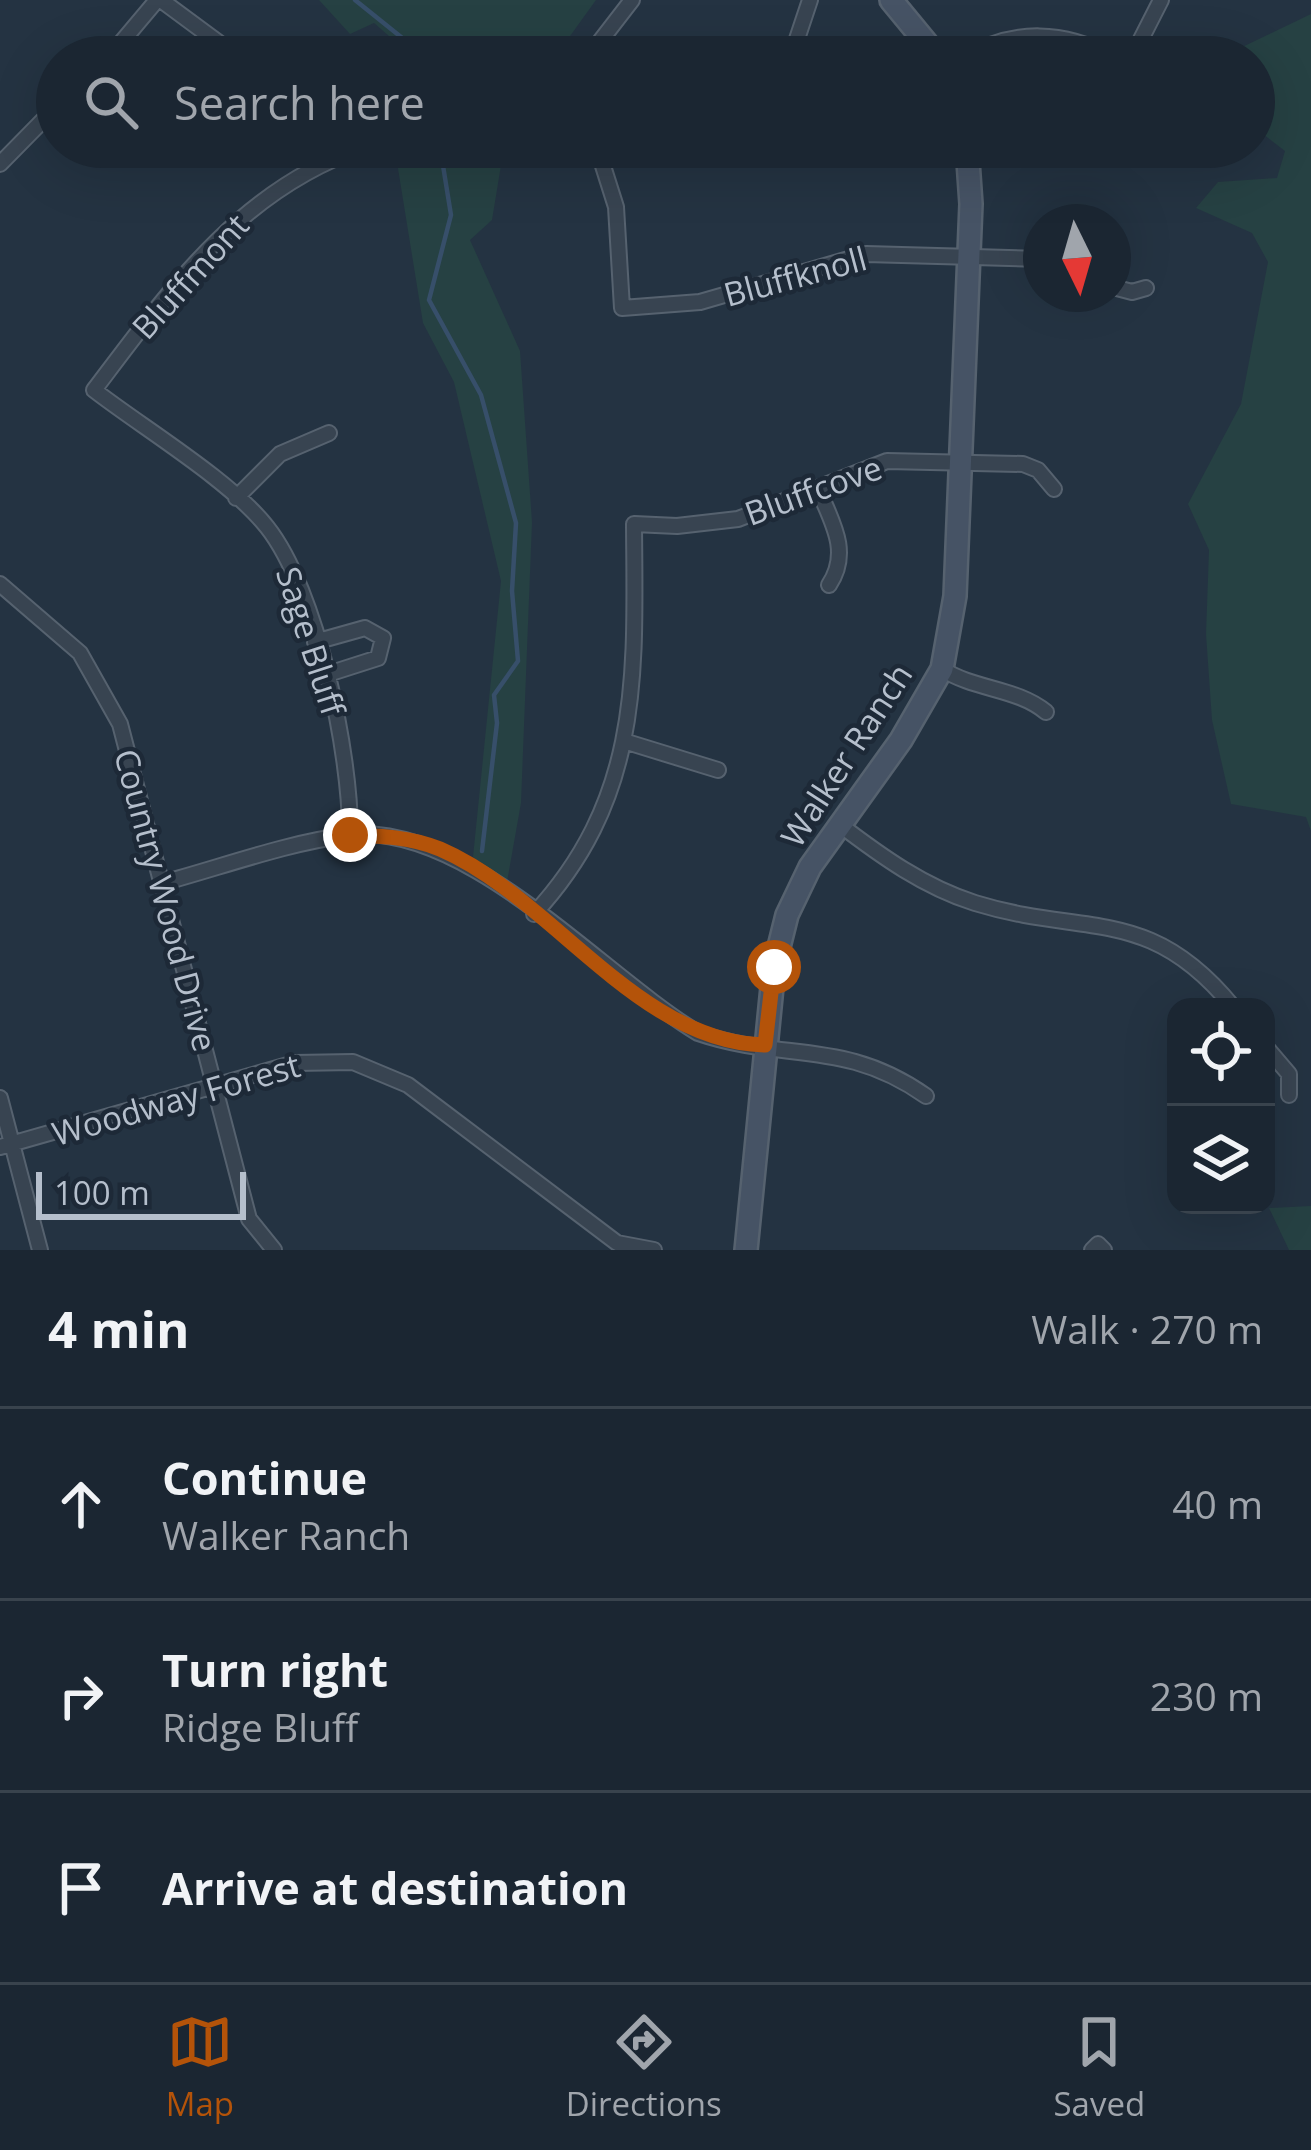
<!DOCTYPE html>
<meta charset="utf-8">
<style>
body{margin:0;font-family:"Open Sans",sans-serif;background:#242e3a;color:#f1f3f6}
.controls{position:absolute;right:36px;bottom:36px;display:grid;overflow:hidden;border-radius:24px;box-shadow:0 12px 48px #0002}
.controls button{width:108px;height:108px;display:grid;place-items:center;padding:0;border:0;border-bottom:3px solid #39434d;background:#1b2632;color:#f1f3f6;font:60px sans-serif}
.compass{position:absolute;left:1023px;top:204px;width:108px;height:108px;border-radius:50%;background:#1b2632;box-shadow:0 12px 48px #0002;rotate:175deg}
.scale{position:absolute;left:36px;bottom:30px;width:210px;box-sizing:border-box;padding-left:12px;border:6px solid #b5bfcc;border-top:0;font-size:33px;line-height:42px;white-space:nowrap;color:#b5bfcc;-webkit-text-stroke:9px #1d2937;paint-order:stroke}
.stop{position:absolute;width:36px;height:36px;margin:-27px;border:9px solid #b45309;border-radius:50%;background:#fff}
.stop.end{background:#b45309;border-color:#fff;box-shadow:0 3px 12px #0008}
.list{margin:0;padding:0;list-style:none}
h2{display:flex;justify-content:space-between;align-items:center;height:156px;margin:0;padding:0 48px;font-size:51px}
h2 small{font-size:39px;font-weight:400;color:#a0a5ac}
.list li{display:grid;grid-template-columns:78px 1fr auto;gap:36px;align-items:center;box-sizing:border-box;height:192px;padding:0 48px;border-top:3px solid #39434d}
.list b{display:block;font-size:45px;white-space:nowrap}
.list p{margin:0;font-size:39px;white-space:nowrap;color:#a0a5ac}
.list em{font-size:39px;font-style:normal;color:#a0a5ac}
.icon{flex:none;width:66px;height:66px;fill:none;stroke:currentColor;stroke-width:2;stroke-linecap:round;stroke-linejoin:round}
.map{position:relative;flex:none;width:1311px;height:1250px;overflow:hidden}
.search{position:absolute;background:#1b2632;box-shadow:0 12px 48px #0002;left:36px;right:36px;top:36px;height:132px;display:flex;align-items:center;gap:30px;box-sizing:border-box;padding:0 42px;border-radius:66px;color:#a0a5ac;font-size:45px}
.sheet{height:732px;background:#1b2632}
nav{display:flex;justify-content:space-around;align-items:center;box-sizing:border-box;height:168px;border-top:3px solid #39434d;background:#1b2632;font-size:33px;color:#a0a5ac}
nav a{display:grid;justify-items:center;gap:6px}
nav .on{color:#b45309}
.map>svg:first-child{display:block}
.green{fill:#264143}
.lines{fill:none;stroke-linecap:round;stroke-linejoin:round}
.stream{stroke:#374f6a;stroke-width:4.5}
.street-casing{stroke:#56626f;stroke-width:18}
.secondary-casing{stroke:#56626f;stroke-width:26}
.street{stroke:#384451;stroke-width:14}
.secondary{stroke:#465365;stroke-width:21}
.route{stroke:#b45309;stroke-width:15}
.labels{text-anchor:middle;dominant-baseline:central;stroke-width:9;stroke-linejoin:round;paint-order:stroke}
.street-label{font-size:33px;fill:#b5bfcc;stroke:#1d2937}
</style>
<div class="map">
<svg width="1311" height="1250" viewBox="0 0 1311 1250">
<rect width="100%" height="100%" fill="#243342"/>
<path class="green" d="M319 0H596L555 57H405L404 49 374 23 350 34Z
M1311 14V831L1306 817 1231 804 1212 720 1206 634 1209 550 1188 504 1241 404 1268 262 1252 233 1196 208 1218 182 1277 178 1285 151 1254 127V57H1231L1232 52Z
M404 147H504L492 220 470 240 520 351 532 522 521 803 507 882 473 857 501 581 454 382 423 323 395 150Z
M1311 1206V1250H1289L1269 1208Z"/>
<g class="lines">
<path class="stream" d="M355 0 406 41 412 57
M440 147 451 215 429 300 481 395 516 523 512 591 518 661 494 695 497 723 482 851"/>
<defs>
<path id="street" d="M161 0 238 57
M109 57 157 0
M588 57 632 0
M791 57 810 0
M966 57C1014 28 1065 31 1113 57
M1132 57 1161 0
M300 147 310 168
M597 147 616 207 622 308 700 302 866 254 1041 259
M0 164 57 106
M1113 287 1132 292 1146 288
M818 489C832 522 851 552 829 585
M236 498 280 454 329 433
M0 584 80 653 120 724 249 1219 274 1250
M315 642 365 628 383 638 378 658 325 675
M942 669C975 690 1017 688 1046 712
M627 742 718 770
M839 824C881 856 924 887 975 903 1085 937 1149 904 1233 1007
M350 835C351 755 317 590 267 527 230 480 143 428 94 390 169 291 241 188 365 147
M162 883C222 867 286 843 348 835 467 821 600 974 698 1033 782 1062 844 1038 926 1096
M534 914C643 796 635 672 634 524L677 526 738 519 887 461 1023 464 1038 470 1054 489
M1266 1047 1289 1074V1095
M0 1098 40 1250
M0 1147 295 1063 353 1062 408 1085 617 1243 654 1250
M1092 1250 1098 1244 1104 1250"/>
<path id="secondary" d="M891 0 938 57
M746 1250 774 967 787 915 810 867 901 740 942 669 955 596 971 204 967 147"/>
</defs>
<use href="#street" class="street-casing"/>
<use href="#secondary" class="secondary-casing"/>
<use href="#street" class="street"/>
<use href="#secondary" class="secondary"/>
</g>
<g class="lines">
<path class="route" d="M350 835C381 836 411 837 440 849 552 897 637 1042 765 1045L774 967"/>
</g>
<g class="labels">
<g class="street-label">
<text transform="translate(190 276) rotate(-48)">Bluffmont</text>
<text transform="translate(795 276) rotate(-15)">Bluffknoll</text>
<text transform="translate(813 490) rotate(-20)">Bluffcove</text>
<text transform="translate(311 641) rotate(72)">Sage Bluff</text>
<text transform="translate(846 755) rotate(-57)">Walker Ranch</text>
<text transform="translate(166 900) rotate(75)">Country Wood Drive</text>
<text transform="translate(176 1099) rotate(-16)">Woodway Forest</text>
</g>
</g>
</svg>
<div class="controls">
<button><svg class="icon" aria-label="locate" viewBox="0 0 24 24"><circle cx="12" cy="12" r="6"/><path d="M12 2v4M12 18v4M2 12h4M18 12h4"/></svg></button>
<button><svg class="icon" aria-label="layers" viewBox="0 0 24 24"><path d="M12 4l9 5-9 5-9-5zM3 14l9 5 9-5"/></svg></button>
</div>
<svg class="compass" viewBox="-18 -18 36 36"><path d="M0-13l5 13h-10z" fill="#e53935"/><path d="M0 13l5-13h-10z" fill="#a0a5ac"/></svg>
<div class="scale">100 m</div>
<div class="stop" style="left:774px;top:967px"></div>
<div class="stop end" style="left:350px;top:835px"></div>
<div class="search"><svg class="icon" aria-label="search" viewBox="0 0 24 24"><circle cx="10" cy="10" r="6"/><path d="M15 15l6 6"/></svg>Search here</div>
</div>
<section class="sheet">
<h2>4 min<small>Walk · 270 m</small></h2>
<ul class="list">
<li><svg class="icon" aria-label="ahead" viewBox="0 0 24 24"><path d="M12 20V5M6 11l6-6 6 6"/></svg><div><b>Continue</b><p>Walker Ranch</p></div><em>40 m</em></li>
<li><svg class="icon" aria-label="right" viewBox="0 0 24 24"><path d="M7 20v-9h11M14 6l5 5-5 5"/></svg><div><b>Turn right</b><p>Ridge Bluff</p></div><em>230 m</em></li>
<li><svg class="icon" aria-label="arrive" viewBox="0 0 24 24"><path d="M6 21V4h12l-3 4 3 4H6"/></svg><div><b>Arrive at destination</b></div></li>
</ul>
</section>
<nav>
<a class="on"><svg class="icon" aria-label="map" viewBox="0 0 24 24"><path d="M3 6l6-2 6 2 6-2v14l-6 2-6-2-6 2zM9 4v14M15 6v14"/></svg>Map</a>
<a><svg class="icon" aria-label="directions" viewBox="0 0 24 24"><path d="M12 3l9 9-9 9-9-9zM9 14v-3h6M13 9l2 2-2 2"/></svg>Directions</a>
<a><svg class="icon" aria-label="saved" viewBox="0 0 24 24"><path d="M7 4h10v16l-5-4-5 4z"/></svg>Saved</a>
</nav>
